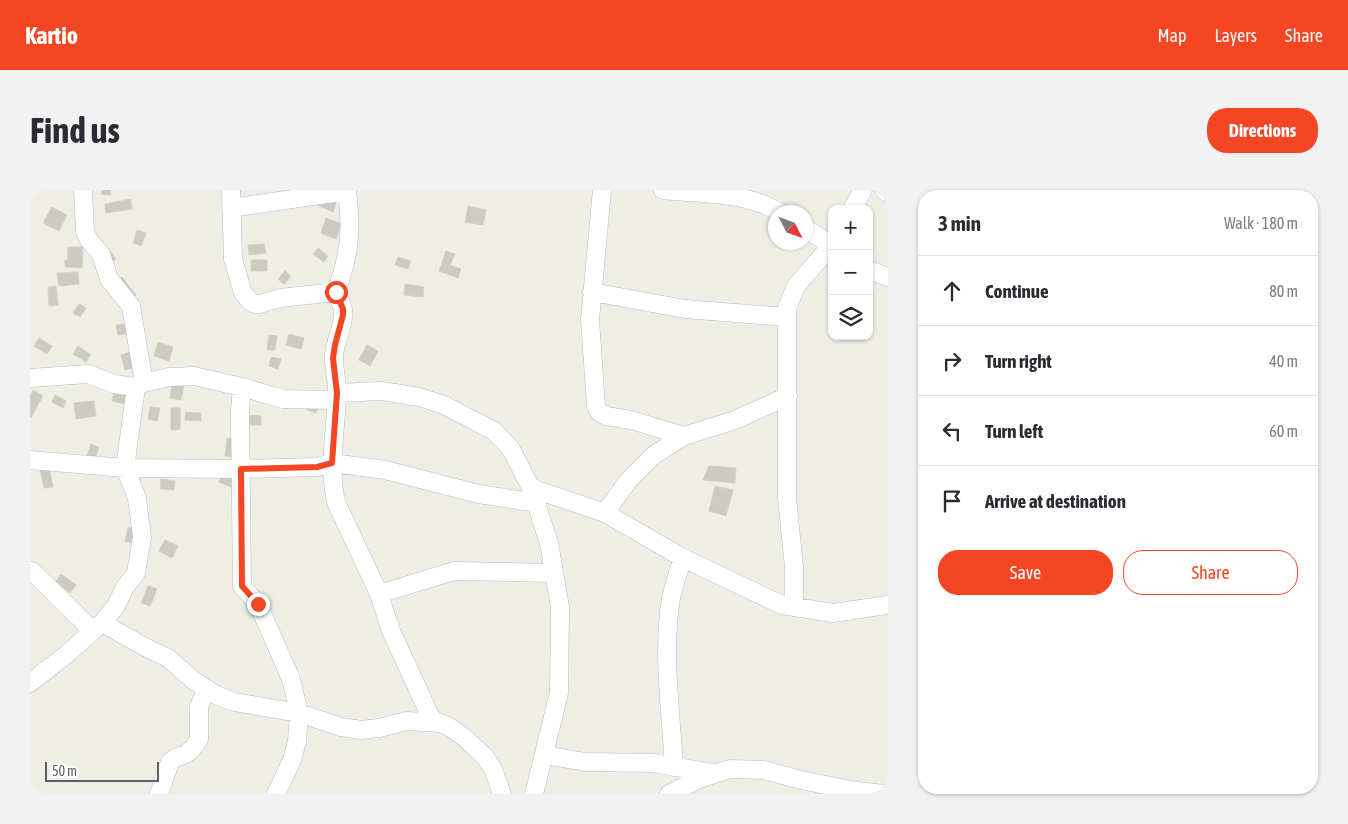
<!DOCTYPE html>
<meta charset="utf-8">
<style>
body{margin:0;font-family:"Asap Condensed",sans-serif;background:#f2f2f3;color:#2b2b33}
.controls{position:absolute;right:15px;top:15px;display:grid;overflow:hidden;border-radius:10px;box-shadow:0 1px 4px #0004}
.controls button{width:45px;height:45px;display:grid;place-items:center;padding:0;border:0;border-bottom:1px solid #e1e1e2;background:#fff;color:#2b2b33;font:25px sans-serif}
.compass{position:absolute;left:738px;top:15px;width:45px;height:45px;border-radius:50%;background:#fff;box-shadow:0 1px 4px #0004;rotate:132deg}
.scale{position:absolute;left:15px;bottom:12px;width:114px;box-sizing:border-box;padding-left:5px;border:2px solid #5c5f65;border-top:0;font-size:14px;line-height:18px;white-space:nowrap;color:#5c5f65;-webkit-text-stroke:4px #fff;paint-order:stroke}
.stop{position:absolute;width:15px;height:15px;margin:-11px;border:4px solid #f54624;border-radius:50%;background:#fff}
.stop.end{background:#f54624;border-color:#fff;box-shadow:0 1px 5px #0008}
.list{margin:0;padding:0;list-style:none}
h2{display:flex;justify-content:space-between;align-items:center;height:65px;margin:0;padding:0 20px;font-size:21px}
h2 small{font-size:16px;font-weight:400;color:#7c7c81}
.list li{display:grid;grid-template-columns:32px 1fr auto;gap:15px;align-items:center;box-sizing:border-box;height:70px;padding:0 20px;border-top:1px solid #e1e1e2}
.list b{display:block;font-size:19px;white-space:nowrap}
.list em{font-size:16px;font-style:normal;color:#7c7c81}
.actions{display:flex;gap:10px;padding:15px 20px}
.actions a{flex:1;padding:11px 0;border:1px solid #f54624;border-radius:20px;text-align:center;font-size:18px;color:#f54624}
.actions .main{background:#f54624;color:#fff}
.icon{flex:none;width:28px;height:28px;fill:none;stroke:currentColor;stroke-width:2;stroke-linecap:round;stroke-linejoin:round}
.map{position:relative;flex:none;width:858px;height:604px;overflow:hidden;border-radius:20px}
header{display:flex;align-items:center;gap:30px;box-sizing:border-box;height:70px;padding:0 25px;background:#f54624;color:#fff}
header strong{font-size:24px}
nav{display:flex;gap:28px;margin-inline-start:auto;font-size:18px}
.intro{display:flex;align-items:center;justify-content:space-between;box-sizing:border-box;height:120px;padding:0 30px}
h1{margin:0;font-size:35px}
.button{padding:12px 22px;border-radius:20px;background:#f54624;color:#fff;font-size:18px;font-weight:700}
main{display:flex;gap:30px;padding:0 30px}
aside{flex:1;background:#fff;border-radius:20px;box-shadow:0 1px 4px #0004}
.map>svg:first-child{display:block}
.building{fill:#cccbc3;stroke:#d5d0c1}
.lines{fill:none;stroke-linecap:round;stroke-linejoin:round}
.street-casing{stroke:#b9bbc1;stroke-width:19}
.street{stroke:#fff;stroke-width:18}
.route{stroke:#f54624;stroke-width:6}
</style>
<header>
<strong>Kartio</strong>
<nav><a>Map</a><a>Layers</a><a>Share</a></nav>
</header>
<div class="intro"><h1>Find us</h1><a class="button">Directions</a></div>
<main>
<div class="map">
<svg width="858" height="604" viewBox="0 0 858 604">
<rect width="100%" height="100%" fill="#efeee4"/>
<path class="building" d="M72 0H81L80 5 71 4Z
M291 6 306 13 303 22 287 15Z
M101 9 102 19 76 23 75 14Z
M438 16 456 20 453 35 435 32Z
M22 17 37 25 29 41 13 33Z
M296 28 312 34 306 49 291 43Z
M107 40 116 43 111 56 103 53Z
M234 54 236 63 219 65 218 55Z
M38 57H53L52 78 35 77V70H38Z
M77 57 86 69 79 74 70 63Z
M288 58 298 66 294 72 283 64Z
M416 61 425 64 420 75 431 79 428 88 409 81Z
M368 67 381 71 378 79 365 75Z
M221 70H237V81H221Z
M255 81 261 86 254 94 248 89Z
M48 82 49 94 29 96 27 83Z
M92 87 106 105 100 110 85 92Z
M375 94 394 97 393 107 374 105Z
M26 96 28 115 19 116 18 97Z
M49 114 56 118 50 127 43 123Z
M97 134 98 144 88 145 86 135Z
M259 144 274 148 271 159 256 155Z
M239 145 247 146 245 160H237Z
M9 148 22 156 17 164 4 156Z
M128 152 143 157 139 171 124 166Z
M337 155 348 161 340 176 329 170Z
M48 156 61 165 56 172 43 164Z
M103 161 108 176 95 180 91 165Z
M241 167 251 169 248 179 239 176Z
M142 195 154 196 151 210 140 208Z
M3 200 13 206 1 227 0 206Z
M84 202 97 204 96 214 82 211Z
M25 205 36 211 33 218 22 212Z
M281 210 290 213 286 223 277 220Z
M64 211 66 226 46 229 44 213Z
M120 217 130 218 127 231 118 229Z
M141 218H150V239L141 240Z
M156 222 171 223V231L155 230Z
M217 225 231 226V235H217Z
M197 248 208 249 206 267 195 266Z
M61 254 69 257 64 272 56 269Z
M679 276 706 278 705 293 673 290Z
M19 277 23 297 14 298 10 279Z
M194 282 208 288 203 298 189 292Z
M131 289 145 291 144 300 130 299Z
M685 296 703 300 696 326 679 321Z
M98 337 106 339 102 353 95 351Z
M135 350 148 356 142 368 129 361Z
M31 384 46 395 40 403 26 391Z
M118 396 127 399 120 416 111 413Z"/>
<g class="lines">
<defs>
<path id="street" d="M53 0 55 42 59 50 71 64 79 89 101 116 114 193
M201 0 203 69 213 103 221 112 225 114H230L250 108 306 102
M317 0C322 40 320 64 306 102 308 107 312 114 313 120 315 132 305 151 304 165 303 178 308 191 307 204 306 240 298 276 306 312L349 404 361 441 403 532
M572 0 560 130 566 216 569 222 576 226 601 230 654 246
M633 0C671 4 716 2 749 22
M854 0 858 3
M201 18 317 1
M822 19 833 0
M776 39 800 54
M839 80 858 87
M562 102 655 119 757 127
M0 188 58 184 84 194 106 197 114 193 139 187 164 186 212 197 253 209 307 210
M212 197 210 221 212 396 228 414 261 489 269 523 267 551 262 570 246 604
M307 203 352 201 389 207 414 215 464 241 481 259 501 298 519 353 530 417 529 503 504 604
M0 270 95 278 211 279 287 277 302 273 355 280 449 304 507 313
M501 298 575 323 653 368 752 415 803 423 858 415
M575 323 598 291 624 265 654 246 705 230 758 206
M0 381H2L63 441
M349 404 424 381 524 383
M764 417V377L757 308V118L766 96 793 65 802 51
M72 433 115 457 138 468 163 490 186 505 204 512 269 523 311 537 331 540 349 538 377 531 410 533 418 536 435 548 455 567 463 579 472 604
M0 493 37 464 72 433 86 416 95 397 106 383 112 347 107 308 95 278 106 197
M515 565 555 572 623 573 683 583
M644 577C641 522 632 463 641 408 644 394 649 381 653 368
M129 604 140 572 145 568 156 564 164 557 169 549V517L176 499
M639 604 669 589 700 579 734 580 771 590 820 600 853 604"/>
</defs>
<use href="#street" class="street-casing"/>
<use href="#street" class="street"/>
</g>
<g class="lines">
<path class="route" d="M228 414 212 396 211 279 287 277 302 273 307 203 303 168 305 155 313 125V119L306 102"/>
</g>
</svg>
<div class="controls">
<button>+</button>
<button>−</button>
<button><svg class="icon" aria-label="layers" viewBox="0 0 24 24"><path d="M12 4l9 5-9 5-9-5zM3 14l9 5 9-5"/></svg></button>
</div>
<svg class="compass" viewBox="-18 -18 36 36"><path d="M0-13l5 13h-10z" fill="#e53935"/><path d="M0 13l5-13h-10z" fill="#7c7c81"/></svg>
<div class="scale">50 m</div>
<div class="stop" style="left:306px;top:102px"></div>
<div class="stop end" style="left:228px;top:414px"></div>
</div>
<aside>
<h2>3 min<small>Walk · 180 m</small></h2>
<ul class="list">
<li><svg class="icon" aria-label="ahead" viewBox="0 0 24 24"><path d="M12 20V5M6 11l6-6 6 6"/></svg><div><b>Continue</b></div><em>80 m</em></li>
<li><svg class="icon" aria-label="right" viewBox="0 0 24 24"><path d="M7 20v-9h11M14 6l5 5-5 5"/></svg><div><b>Turn right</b></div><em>40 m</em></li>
<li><svg class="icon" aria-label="left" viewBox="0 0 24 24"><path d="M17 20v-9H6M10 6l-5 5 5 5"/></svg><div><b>Turn left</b></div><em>60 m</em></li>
<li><svg class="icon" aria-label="arrive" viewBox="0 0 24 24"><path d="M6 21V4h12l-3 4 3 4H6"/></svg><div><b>Arrive at destination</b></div></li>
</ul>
<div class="actions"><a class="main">Save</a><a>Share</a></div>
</aside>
</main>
